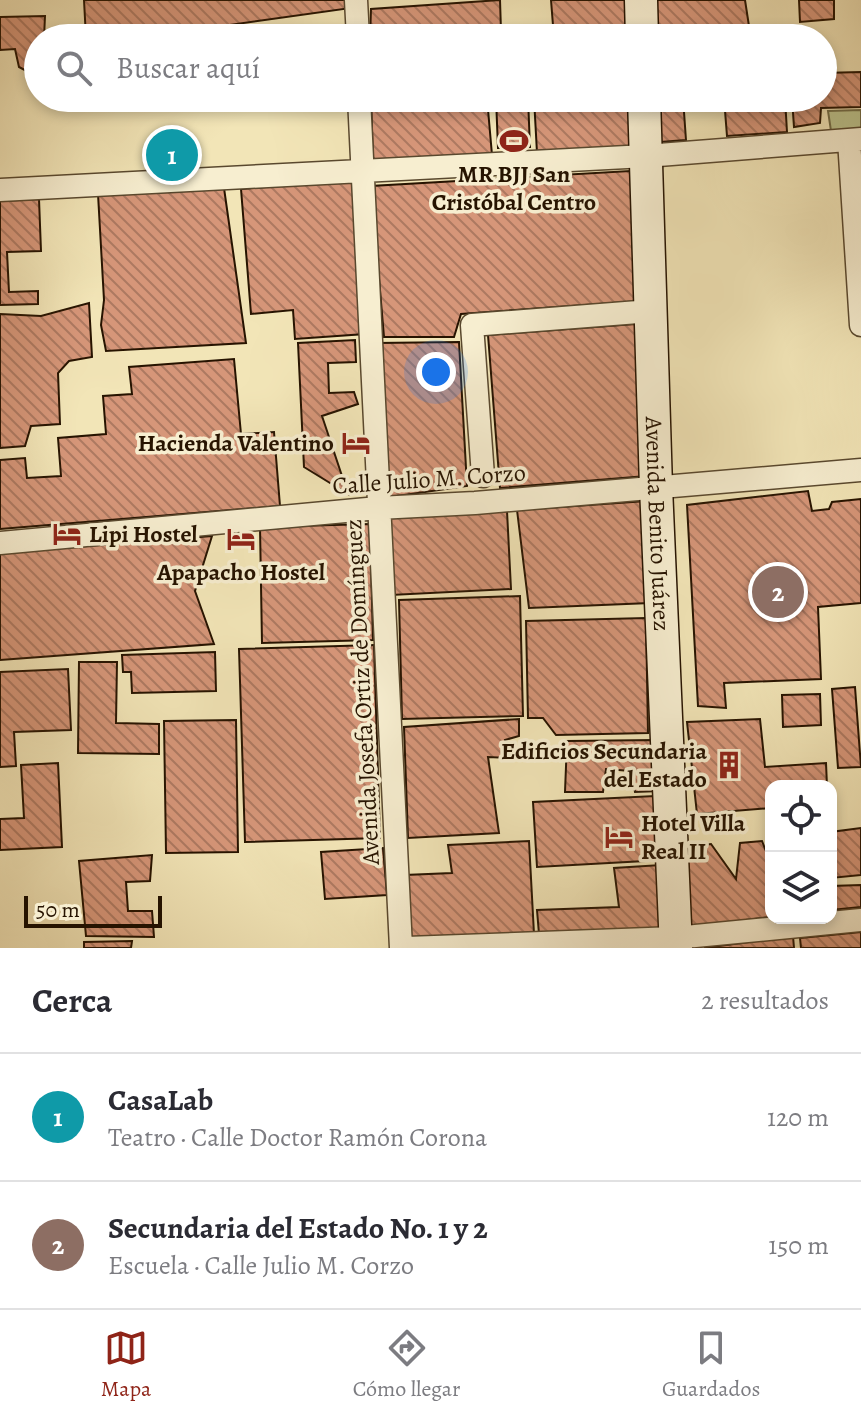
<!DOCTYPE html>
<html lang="es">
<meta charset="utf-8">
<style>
body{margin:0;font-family:Alegreya,serif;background:#f2f2f3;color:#2b2b33}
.controls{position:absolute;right:24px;bottom:24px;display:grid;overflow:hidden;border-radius:16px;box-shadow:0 4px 12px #0003}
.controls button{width:72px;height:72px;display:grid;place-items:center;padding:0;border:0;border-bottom:2px solid #e1e1e2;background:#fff;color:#2b2b33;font:40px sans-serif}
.scale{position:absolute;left:24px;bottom:20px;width:138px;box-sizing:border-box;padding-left:8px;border:4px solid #261300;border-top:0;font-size:22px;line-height:28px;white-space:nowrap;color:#261300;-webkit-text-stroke:6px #f7eed0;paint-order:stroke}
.you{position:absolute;left:436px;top:372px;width:28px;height:28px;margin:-20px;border:6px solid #fff;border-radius:50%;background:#1a73e8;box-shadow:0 0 0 12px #1a73e833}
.badge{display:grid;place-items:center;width:52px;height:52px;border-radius:50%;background:#8f2418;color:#fff;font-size:26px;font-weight:700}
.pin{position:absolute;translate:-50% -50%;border:4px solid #fff;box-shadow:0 2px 8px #0006}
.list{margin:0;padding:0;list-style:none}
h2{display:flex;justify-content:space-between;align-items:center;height:104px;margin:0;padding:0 32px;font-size:34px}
h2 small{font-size:26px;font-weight:400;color:#7c7c81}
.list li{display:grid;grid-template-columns:52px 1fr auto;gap:24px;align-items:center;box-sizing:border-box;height:128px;padding:0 32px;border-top:2px solid #e1e1e2}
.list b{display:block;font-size:30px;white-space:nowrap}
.list p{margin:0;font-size:26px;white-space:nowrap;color:#7c7c81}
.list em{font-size:26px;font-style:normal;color:#7c7c81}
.icon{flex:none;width:44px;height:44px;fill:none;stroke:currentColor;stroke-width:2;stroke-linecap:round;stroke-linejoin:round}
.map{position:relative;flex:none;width:861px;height:948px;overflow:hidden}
.search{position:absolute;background:#fff;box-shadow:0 4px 12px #0003;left:24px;right:24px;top:24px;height:88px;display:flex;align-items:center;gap:20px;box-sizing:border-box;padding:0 28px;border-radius:44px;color:#7c7c81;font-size:30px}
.sheet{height:360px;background:#fff}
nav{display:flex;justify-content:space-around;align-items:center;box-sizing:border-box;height:112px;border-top:2px solid #e1e1e2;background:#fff;font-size:22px;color:#7c7c81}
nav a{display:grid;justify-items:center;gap:4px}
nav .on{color:#8f2418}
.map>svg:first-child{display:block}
.park{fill:#bcc48e;stroke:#716c47;stroke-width:2}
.building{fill:url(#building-back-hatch);stroke:#261300;stroke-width:2}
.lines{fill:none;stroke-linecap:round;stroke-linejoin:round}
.street-casing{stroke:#59482e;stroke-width:25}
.secondary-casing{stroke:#261300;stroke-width:35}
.street{stroke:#f7eed0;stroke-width:22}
.secondary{stroke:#f7eed0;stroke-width:32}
.labels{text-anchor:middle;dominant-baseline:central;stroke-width:7;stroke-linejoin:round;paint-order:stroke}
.poi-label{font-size:24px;font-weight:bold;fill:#261300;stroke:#f7eed0}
.street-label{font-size:24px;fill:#261300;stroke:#f7eed0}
</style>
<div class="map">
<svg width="861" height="948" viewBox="0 0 861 948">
<defs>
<pattern id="building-back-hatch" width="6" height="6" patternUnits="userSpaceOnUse" patternTransform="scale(2)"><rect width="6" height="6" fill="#d69679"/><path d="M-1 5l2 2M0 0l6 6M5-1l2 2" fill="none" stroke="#ad7961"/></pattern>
</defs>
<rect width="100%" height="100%" fill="#f2e5b7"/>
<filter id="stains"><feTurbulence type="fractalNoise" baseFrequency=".0025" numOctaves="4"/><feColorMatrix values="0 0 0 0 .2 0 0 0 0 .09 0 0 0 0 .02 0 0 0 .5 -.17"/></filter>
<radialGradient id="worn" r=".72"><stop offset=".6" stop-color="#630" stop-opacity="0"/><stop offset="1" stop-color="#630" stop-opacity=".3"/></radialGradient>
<path class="park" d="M861 110V129L831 131 828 111Z"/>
<path class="building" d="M84 0H350L351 8 158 35V38H86Z
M500 0 501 31 487 38H370L371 9Z
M551 0H630L633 38H554Z
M656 0H745L749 26 655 31Z
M799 0H834V19L800 22Z
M45 16 44 38H38V77L19 67 15 49 0 50V17Z
M759 33V38H694L748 34Z
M861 72V107L821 108 820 123 794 127 792 98H823V73Z
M371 98H487L492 155 373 161Z
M496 98H528L530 147 498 148Z
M534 98H635L640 151 537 153Z
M657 98H683L686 140 660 142Z
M724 98H785L787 132 727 136Z
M630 171 641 301 461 314 454 337H384L371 186Z
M352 180 365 334 295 339 293 310 251 314 241 189Z
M224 188 246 343 106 351 101 325 104 300 98 194Z
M39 199 41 251 7 252 9 292 38 291V304L0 305V201Z
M89 303 92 357 69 361 58 373 60 424 31 426 25 446 0 448V314L41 316Z
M635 324 647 476 500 488 488 335Z
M355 340 356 362 328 363 329 393 354 392 358 404 322 416 348 494 304 467 298 343Z
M459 342 467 486 390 497 377 343Z
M234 359 241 434 274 432 280 506 0 529V460L25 458 27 478 61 476 58 438 106 434 103 396 132 394 129 367Z
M808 491 812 511 829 509 832 502 861 499V603L818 607 821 679 724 683 726 708 698 706 687 505Z
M647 501 650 603 529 608 517 510Z
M507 511 511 589 391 595 387 517Z
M370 524 373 640 262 643 260 527Z
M212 536 195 591 214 644 0 660V553Z
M520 596 523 716 402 719 399 600Z
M646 618 648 733 556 735 543 718H528L526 621Z
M374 645 380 838 245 842 239 649Z
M215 652 216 691 132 693 131 672H123L122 655Z
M79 662H117L116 723 159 724V754L78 753Z
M68 669 71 730 14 732 16 766 0 767V672Z
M855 687 861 767 838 768 832 689Z
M820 694 821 725 783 727 782 695Z
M519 719V736L505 740 509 758 488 757 499 833 408 838 404 727Z
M760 719 765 767 826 763 827 786H771V808L697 814 687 722Z
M236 720 238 852 166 853 164 721Z
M655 740 659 791 635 792 631 771 606 769 603 792H565L567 741Z
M58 763 62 847 0 850V819L24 818 21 765Z
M655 796 663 860 537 867 533 802Z
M861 828V875L831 878V832Z
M529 841 534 934 407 940 405 875 452 873 448 845Z
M762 841 771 864V917L688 927 683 847 711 844 736 879 740 843Z
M383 848 387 895 325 899 321 852Z
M152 855 150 881 126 882 128 911H152L154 937 86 936 79 861Z
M661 865 663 930 539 934 537 910 619 907 614 868Z
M861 885V907L831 910V886Z
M861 932V948H801L800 938Z
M793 936 794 948H704Z
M132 941 131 948H84V942Z"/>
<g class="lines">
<defs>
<path id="street" d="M356 0 358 38
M359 98 401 948
M849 140 861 325
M0 190 646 156 861 139
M483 476 472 325 651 311
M0 543 378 508 475 503 861 470
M407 948 675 938 861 920"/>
<g id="secondary">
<path d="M641 0 642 38"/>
<path id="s1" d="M644 98 656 487 676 948"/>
</g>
</defs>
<use href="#street" class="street-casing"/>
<use href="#secondary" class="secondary-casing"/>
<use href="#street" class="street"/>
<use href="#secondary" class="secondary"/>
</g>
<defs>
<symbol id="stadium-bare" viewBox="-9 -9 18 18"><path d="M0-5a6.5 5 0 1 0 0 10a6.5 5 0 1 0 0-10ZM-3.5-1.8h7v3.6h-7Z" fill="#8f2418" stroke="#f7eed0" stroke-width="2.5" paint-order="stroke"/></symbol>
<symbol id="hotel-bare" viewBox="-9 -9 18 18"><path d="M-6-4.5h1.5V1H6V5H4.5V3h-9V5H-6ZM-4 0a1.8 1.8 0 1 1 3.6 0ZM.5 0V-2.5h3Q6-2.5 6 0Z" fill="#8f2418" stroke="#f7eed0" stroke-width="2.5" paint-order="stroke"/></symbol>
<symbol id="building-bare" viewBox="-9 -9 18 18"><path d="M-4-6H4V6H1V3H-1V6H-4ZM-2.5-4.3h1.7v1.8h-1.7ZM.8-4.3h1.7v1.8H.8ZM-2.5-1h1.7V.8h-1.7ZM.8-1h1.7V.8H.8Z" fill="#8f2418" stroke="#f7eed0" stroke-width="2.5" paint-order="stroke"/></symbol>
</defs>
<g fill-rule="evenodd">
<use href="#stadium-bare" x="494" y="121" width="40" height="40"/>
<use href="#hotel-bare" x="336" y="423" width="40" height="40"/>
<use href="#hotel-bare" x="47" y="514" width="40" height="40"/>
<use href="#hotel-bare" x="221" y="519" width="40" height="40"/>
<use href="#building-bare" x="709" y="745" width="40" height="40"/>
<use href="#hotel-bare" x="599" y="817" width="40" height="40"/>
</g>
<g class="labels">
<g class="poi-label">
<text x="514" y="174">MR BJJ San<tspan x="514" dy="28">Cristóbal Centro</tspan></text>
<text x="334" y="443" text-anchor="end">Hacienda Valentino</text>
<text x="89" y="534" text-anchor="start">Lipi Hostel</text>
<text x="241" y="572">Apapacho Hostel</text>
<text x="707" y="751" text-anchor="end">Edificios Secundaria<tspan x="707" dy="28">del Estado</tspan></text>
<text x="641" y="823" text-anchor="start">Hotel Villa<tspan x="641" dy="28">Real II</tspan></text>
</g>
<g class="street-label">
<text transform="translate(429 479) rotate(-4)">Calle Julio M. Corzo</text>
<text stroke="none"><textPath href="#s1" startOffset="426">Avenida Benito Juárez</textPath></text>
<text transform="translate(362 692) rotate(-93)">Avenida Josefa Ortiz de Domínguez</text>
</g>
</g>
<rect width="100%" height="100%" filter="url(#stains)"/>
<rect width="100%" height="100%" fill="url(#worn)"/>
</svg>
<div class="controls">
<button><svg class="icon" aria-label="locate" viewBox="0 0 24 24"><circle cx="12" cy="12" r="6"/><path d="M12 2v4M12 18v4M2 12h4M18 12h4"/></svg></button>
<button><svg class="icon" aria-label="layers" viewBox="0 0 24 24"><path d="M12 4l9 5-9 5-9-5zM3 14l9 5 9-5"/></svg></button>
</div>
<div class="scale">50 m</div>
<div class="you"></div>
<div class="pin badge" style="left:172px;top:155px;background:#0f9aa8">1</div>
<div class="pin badge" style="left:778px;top:592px;background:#8d6e63">2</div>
<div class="search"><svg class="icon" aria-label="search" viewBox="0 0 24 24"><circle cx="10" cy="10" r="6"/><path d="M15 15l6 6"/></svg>Buscar aquí</div>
</div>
<section class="sheet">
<h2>Cerca<small>2 resultados</small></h2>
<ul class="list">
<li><span class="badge" style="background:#0f9aa8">1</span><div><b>CasaLab</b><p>Teatro · Calle Doctor Ramón Corona</p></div><em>120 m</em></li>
<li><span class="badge" style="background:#8d6e63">2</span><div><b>Secundaria del Estado No. 1 y 2</b><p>Escuela · Calle Julio M. Corzo</p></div><em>150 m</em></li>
</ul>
</section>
<nav>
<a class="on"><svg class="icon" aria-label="map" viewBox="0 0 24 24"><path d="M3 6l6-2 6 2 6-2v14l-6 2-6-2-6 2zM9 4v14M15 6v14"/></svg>Mapa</a>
<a><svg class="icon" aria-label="directions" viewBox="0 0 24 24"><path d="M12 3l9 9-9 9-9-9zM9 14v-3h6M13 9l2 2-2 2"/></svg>Cómo llegar</a>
<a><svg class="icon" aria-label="saved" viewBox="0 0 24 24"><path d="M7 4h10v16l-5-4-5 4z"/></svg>Guardados</a>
</nav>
